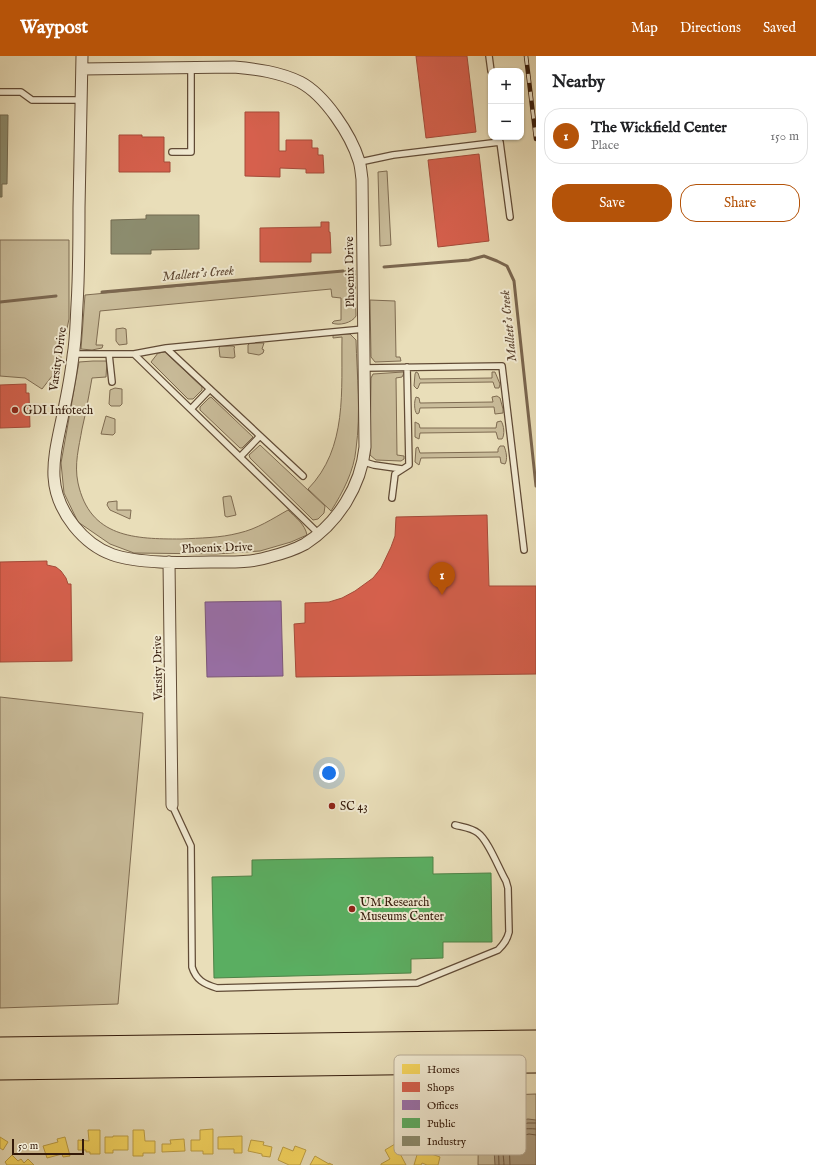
<!DOCTYPE html>
<meta charset="utf-8">
<style>
body{margin:0;font-family:"IM FELL English",serif;background:#f2f2f2;color:#202124}
.controls{position:absolute;right:12px;top:12px;display:grid;overflow:hidden;border-radius:8px;box-shadow:0 1px 3px #0004}
.controls button{width:36px;height:36px;display:grid;place-items:center;padding:0;border:0;border-bottom:1px solid #e0e0e0;background:#fff;color:#202124;font:20px sans-serif}
.scale{position:absolute;left:12px;bottom:10px;width:72px;box-sizing:border-box;padding-left:4px;border:2px solid #341a0a;border-top:0;font-size:11px;line-height:14px;white-space:nowrap;color:#341a0a;-webkit-text-stroke:3px #f1ead2;paint-order:stroke}
.you{position:absolute;left:329px;top:717px;width:14px;height:14px;margin:-10px;border:3px solid #fff;border-radius:50%;background:#1a73e8;box-shadow:0 0 0 6px #1a73e833}
.badge{display:grid;place-items:center;width:26px;height:26px;border-radius:50%;background:#b45309;color:#fff;font-size:13px;font-weight:700}
.pin{position:absolute;translate:-50% -33px;filter:drop-shadow(0 1px 2px #0008)}
.pin::after{content:'';position:absolute;top:21px;width:14px;height:12px;background:inherit;clip-path:polygon(0 0,100% 0,50% 100%)}
.list{margin:0;padding:0;list-style:none}
h2{display:flex;justify-content:space-between;align-items:center;height:52px;margin:0;padding:0 16px;font-size:17px}
h2 small{font-size:13px;font-weight:400;color:#757577}
.list li{display:grid;grid-template-columns:26px 1fr auto;gap:12px;align-items:center;box-sizing:border-box;height:56px;margin:0 8px 8px;padding:0 8px;border:1px solid #e0e0e0;border-radius:16px}
.list b{display:block;font-size:15px;white-space:nowrap}
.list p{margin:0;font-size:13px;white-space:nowrap;color:#757577}
.list em{font-size:13px;font-style:normal;color:#757577}
.actions{display:flex;gap:8px;padding:12px 16px}
.actions a{flex:1;padding:9px 0;border:1px solid #b45309;border-radius:16px;text-align:center;font-size:14px;color:#b45309}
.actions .main{background:#b45309;color:#fff}
.map{position:relative;flex:none;width:536px;height:1109px;overflow:hidden}
header{display:flex;align-items:center;gap:24px;box-sizing:border-box;height:56px;padding:0 20px;background:#b45309;color:#fff}
header strong{font-size:19px}
nav{display:flex;gap:22px;margin-inline-start:auto;font-size:14px}
main{display:flex}
aside{flex:1;background:#fff}
.map>svg:first-child{display:block}
.green{fill:#cabd9b;stroke:#7f6c52}
.water{fill:#ab9b7e;stroke:#7b6750}
.homes{fill:#f6d55c;stroke:#bc9d43}
.shops{fill:#d6604d;stroke:#a54b39}
.offices{fill:#9970ab;stroke:#7b567b}
.public{fill:#5aae61;stroke:#4f8247}
.industry{fill:#8c8c6e;stroke:#726a50}
.lines{fill:none;stroke-linecap:round;stroke-linejoin:round}
.shore{stroke:#705a44;stroke-width:1}
.stream{stroke:#7b6750;stroke-width:3}
.service-casing{stroke:#614b36;stroke-width:8}
.minor-casing{stroke:#614b36;stroke-width:13}
.motorway-casing{stroke:#341a0a;stroke-width:23}
.service{stroke:#f1ead2;stroke-width:5.5}
.minor{stroke:#f1ead2;stroke-width:11}
.motorway{stroke:#e9deb9;stroke-width:21}
.rail-casing{stroke:#341a0a;stroke-width:4.5}
.rail{stroke:#f1ead2;stroke-width:3;stroke-dasharray:9;stroke-linecap:butt}
.poi-dot{fill:#8f2418;stroke:#f1ead2;stroke-width:1.5}
.labels{text-anchor:middle;dominant-baseline:central;stroke-width:4;stroke-linejoin:round;paint-order:stroke}
.street-label{font-size:12px;fill:#341a0a;stroke:#f1ead2}
.poi-label{font-size:12px;fill:#341a0a;stroke:#f1ead2;text-anchor:start}
.water-label{font-size:13px;font-style:italic;fill:#5e4733;stroke:#f1ead2}
.key{fill:#f1ead2;stroke:#b8ac96;stroke-width:1}
.key-label{font-size:11px;fill:#341a0a}
</style>
<header>
<strong>Waypost</strong>
<nav><a>Map</a><a>Directions</a><a>Saved</a></nav>
</header>
<main>
<div class="map">
<svg width="536" height="1109" viewBox="0 0 536 1109">
<rect width="100%" height="100%" fill="#e9deb9"/>
<filter id="stains"><feTurbulence type="fractalNoise" baseFrequency=".005" numOctaves="4"/><feColorMatrix values="0 0 0 0 .2 0 0 0 0 .09 0 0 0 0 .02 0 0 0 .5 -.17"/></filter>
<radialGradient id="worn" r=".72"><stop offset=".6" stop-color="#630" stop-opacity="0"/><stop offset="1" stop-color="#630" stop-opacity=".3"/></radialGradient>
<path class="green" d="M387 115 391 189 380 190 378 116Z
M0 184H69V263L59 311 42 333 25 322 0 320Z
M355 214 356 260C352 267 339 270 332 267L334 265 341 264V242L332 241 331 233 100 255 96 289H103L102 292 92 294 81 293 85 239Z
M370 244 395 245 396 301H400L401 305 375 306 371 301Z
M123 272 126 273 127 288 119 289 116 285V273Z
M346 278H350L356 284C357 320 361 357 356 393 354 415 343 436 331 455L308 433C348 392 341 334 342 281L333 282V280L334 279Z
M250 287H264L262 293 264 294 263 297 259 299 248 297V289Z
M220 290H233L235 291 234 292 235 301 233 302 220 301 219 292Z
M165 296 202 331V334L193 343H188L151 306 158 297Z
M93 305H107L106 321 92 322C89 339 86 356 82 373 79 391 74 408 78 427 90 482 135 483 181 483 200 482 220 482 239 477 257 473 272 463 288 454 295 461 305 468 307 479L291 486 260 495 216 498 134 497 110 488 78 466 64 437 61 407 79 306Z
M403 316 404 317 402 321 396 322 397 399 404 400V403L401 405 376 404 370 399 371 322 373 318Z
M416 316 418 317 420 323 492 322V316H495L500 328 499 332H495L493 326 420 327 418 332 417 333 414 330 415 318Z
M115 332 122 333V348L120 350H111L109 348 110 334Z
M497 340 500 342 503 353V357L495 358 494 351 420 352 419 357 417 358C414 355 414 345 416 341L419 342 420 347 493 346 492 341Z
M211 341 253 381 242 392H240L200 354V351L209 342Z
M106 360 115 363V377L113 379 101 378Z
M501 365C504 369 505 379 502 383H498L496 376 420 377 419 383 415 381V366L419 368 420 372H496L497 366Z
M260 389 325 450 324 457 318 463 313 464 309 460 250 402 249 399Z
M500 390H504C506 395 508 403 505 408L501 407 500 401 421 402 419 409 415 406 416 392 418 391 420 397 498 396V393Z
M229 440H231L236 459 227 461 225 460 223 443V441Z
M117 445V454H131L130 463 110 454 107 449 108 446Z
M0 641 143 657 118 948 0 952Z
M536 1038V1109H478L479 1040Z"/>
<path class="water" d="M528 1063 536 1064V1109H495L493 1078 502 1068Z"/>
<path class="homes" d="M213 1073V1098H203V1095H191V1084H200V1074Z
M88 1074H100V1098H90V1096H86V1094H78V1084L89 1085Z
M133 1074H144L145 1085H155V1097H143V1100H133Z
M113 1080H128V1094H113V1097H105V1081H113Z
M242 1080V1097H234V1093H218V1081Z
M0 1081 8 1086 3 1094 0 1092Z
M65 1081 70 1100 63 1101 62 1098 47 1102 43 1090 58 1086 57 1083Z
M184 1083 185 1095 162 1096V1088H171L170 1084Z
M251 1084 264 1086 263 1089 272 1091 270 1101 262 1100V1098L248 1095Z
M395 1088 406 1109H381V1108L390 1103 385 1094Z
M295 1090 306 1094 300 1109H289L278 1104 283 1091 293 1095Z
M419 1092 427 1094 426 1096 440 1101 438 1109H427L422 1107 421 1109H414Z
M12 1099 18 1105 21 1103 24 1107 28 1103 34 1109H7L5 1106Z
M315 1100 329 1108V1107L333 1109H310Z"/>
<path class="shops" d="M416 0H467L476 76 426 82Z
M245 56H279V95H286V84H312V92H318V99H323L324 117H306V113L280 112V121L245 120Z
M119 79H142V81H164V106H170V116H119Z
M479 98 489 185 438 191 428 104Z
M321 166H329V176H330L331 197H311V206H260V172L321 171Z
M26 328V337H29L30 371 0 372V329Z
M487 459 489 530H536V618L296 621 294 568 305 567V547L329 546 342 542 355 535 373 522 381 512 391 491 395 480 396 461Z
M47 505V509L56 511 61 515 66 522 68 528H71L72 605 0 606V506Z"/>
<path class="offices" d="M281 545 283 620 207 621 205 546Z"/>
<path class="public" d="M433 801V818L491 817 492 886H443V902L411 903V917L214 922 212 821 252 820V804Z"/>
<path class="industry" d="M0 59H8L7 128H2V141H0Z
M146 159H199V193L151 194V198H111V164L146 163Z"/>
<g class="lines">
<path class="shore" d="M499 1109 498 1080 505 1072 528 1067H536
M504 1109C504 1103 501 1086 503 1081 507 1073 528 1072 536 1073
M510 1109 509 1083 529 1078 536 1079"/>
<path class="stream" d="M384 211 469 204 484 200 497 205 507 210 514 225 536 430
M102 236 343 215
M0 246 56 240"/>
<defs>
<path id="service" d="M489 0 491 15
M0 36H21L32 44H82
M172 96H191V12
M360 106 393 99 500 86 510 161
M74 298H134L318 477
M109 298 112 326
M134 298 166 292
M364 312 502 310 524 494
M191 353 210 333
M240 401 260 380
M364 406 374 409 402 413
M303 420 166 292 364 273
M392 442 395 418 409 409 407 311
M172 749 191 790 192 911C196 924 204 928 217 932L417 927 498 894C504 888 507 884 509 876L508 832 506 825C499 813 488 784 478 777 472 772 462 771 455 769"/>
<path id="minor" d="M82 13 234 11C257 13 279 16 300 26 325 39 351 79 359 105 361 111 361 117 362 123L365 391C361 430 338 467 305 488 294 494 281 498 269 501 250 507 230 506 211 506 194 506 177 507 160 506 123 504 98 500 74 470 44 432 54 402 63 358 67 339 71 319 73 300 76 283 76 266 77 249 79 217 79 184 79 152 80 101 81 51 82 0
M169 506 172 749"/>
<path id="motorway" d="M0 992 536 985
M0 1013 536 1006"/>
</defs>
<use href="#service" class="service-casing"/>
<use href="#minor" class="minor-casing"/>
<use href="#motorway" class="motorway-casing"/>
<use href="#service" class="service"/>
<use href="#minor" class="minor"/>
<use href="#motorway" class="motorway"/>
<defs>
<path id="rail" d="M526 0 536 83"/>
</defs>
<use href="#rail" class="rail-casing"/>
<use href="#rail" class="rail"/>
</g>
<g class="poi-dot">
<circle cx="15" cy="354" r="4"/>
<circle cx="332" cy="750" r="4"/>
<circle cx="352" cy="853" r="4"/>
</g>
<g class="labels">
<g class="street-label">
<text transform="translate(350 216) rotate(-91)">Phoenix Drive</text>
<text transform="translate(58 303) rotate(-82)">Varsity Drive</text>
<text transform="translate(217 492) rotate(-2)">Phoenix Drive</text>
<text transform="translate(158 612) rotate(-91)">Varsity Drive</text>
</g>
<g class="poi-label">
<text x="23" y="354">GDI Infotech</text>
<text x="340" y="750">SC 43</text>
<text x="360" y="846">UM Research<tspan x="360" dy="14">Museums Center</tspan></text>
</g>
<g class="water-label">
<text transform="translate(198 218) rotate(-5)">Mallett's Creek</text>
<text transform="translate(509 270) rotate(-96)">Mallett's Creek</text>
</g>
</g>
<rect x="394" y="999" width="132" height="100" rx="6" class="key"/>
<rect x="402" y="1008" width="18" height="10" fill="#f6d55c"/>
<rect x="402" y="1026" width="18" height="10" fill="#d6604d"/>
<rect x="402" y="1044" width="18" height="10" fill="#9970ab"/>
<rect x="402" y="1062" width="18" height="10" fill="#5aae61"/>
<rect x="402" y="1080" width="18" height="10" fill="#8c8c6e"/>
<g class="key-label">
<text x="427" y="1017">Homes</text>
<text x="427" y="1035">Shops</text>
<text x="427" y="1053">Offices</text>
<text x="427" y="1071">Public</text>
<text x="427" y="1089">Industry</text>
</g>
<rect width="100%" height="100%" filter="url(#stains)"/>
<rect width="100%" height="100%" fill="url(#worn)"/>
</svg>
<div class="controls">
<button>+</button>
<button>−</button>
</div>
<div class="scale">50 m</div>
<div class="you"></div>
<div class="pin badge" style="left:442px;top:539px">1</div>
</div>
<aside>
<h2>Nearby<small></small></h2>
<ul class="list">
<li><span class="badge">1</span><div><b>The Wickfield Center</b><p>Place</p></div><em>150 m</em></li>
</ul>
<div class="actions"><a class="main">Save</a><a>Share</a></div>
</aside>
</main>
